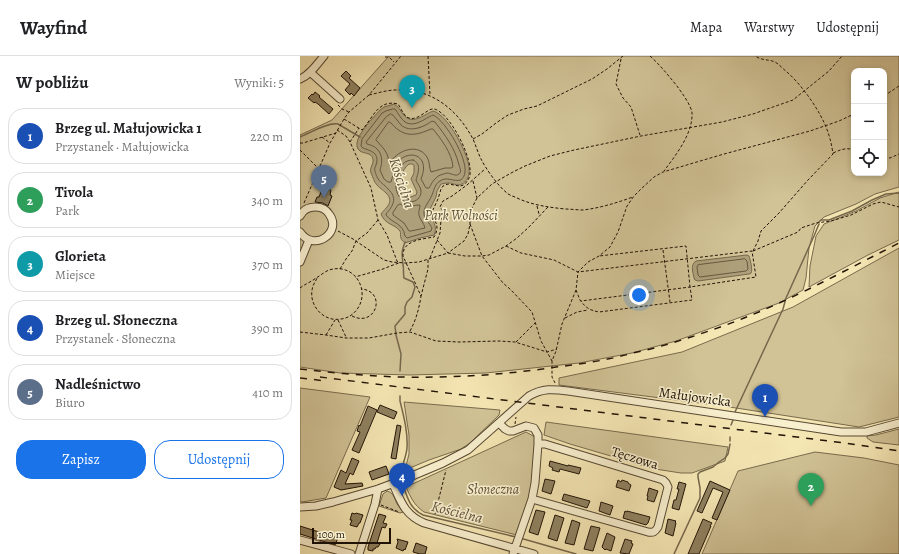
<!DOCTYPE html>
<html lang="pl">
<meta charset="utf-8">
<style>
body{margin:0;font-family:Alegreya,serif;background:#f6f6f6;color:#202124}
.controls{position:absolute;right:12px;top:12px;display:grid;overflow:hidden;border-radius:8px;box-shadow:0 2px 6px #0003}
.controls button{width:36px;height:36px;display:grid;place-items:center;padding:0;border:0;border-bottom:1px solid #e0e0e0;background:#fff;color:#202124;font:20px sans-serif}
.scale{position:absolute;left:12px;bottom:10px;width:79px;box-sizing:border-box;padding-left:4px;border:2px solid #211306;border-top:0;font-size:11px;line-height:14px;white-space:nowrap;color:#211306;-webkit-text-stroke:3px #f8efce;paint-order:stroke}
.you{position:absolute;left:339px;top:239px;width:14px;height:14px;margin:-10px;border:3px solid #fff;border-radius:50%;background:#1a73e8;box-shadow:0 0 0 6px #1a73e833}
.badge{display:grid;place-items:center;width:26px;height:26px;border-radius:50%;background:#1a73e8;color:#fff;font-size:13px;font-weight:700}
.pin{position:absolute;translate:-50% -33px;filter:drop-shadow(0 1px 2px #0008)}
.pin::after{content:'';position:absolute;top:21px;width:14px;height:12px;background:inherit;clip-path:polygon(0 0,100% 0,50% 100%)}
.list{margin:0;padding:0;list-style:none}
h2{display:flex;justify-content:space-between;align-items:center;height:52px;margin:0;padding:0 16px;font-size:17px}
h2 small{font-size:13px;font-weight:400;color:#757577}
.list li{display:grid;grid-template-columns:26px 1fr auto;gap:12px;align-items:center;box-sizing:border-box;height:56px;margin:0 8px 8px;padding:0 8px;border:1px solid #e0e0e0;border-radius:16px}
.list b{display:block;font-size:15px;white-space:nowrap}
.list p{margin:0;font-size:13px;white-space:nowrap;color:#757577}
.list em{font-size:13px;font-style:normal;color:#757577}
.actions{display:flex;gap:8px;padding:12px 16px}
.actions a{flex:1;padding:9px 0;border:1px solid #1a73e8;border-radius:16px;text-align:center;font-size:14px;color:#1a73e8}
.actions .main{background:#1a73e8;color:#fff}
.icon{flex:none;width:22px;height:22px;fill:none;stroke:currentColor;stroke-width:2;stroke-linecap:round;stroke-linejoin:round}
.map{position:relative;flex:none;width:599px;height:498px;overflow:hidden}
header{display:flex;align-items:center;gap:24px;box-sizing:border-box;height:56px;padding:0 20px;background:#fff;border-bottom:1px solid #e0e0e0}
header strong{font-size:19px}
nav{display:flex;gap:22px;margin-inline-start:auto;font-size:14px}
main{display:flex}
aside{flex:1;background:#fff}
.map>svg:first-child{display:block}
.green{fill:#d1c396;stroke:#796b4e;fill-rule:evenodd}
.water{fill:#ad9f79;stroke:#75674b;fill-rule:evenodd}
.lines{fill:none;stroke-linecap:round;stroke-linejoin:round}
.shore{stroke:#675940;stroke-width:1}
.stream{stroke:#75674b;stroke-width:1.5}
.building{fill:#8f8160;stroke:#211306}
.minor-casing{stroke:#564832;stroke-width:9}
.path{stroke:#211306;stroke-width:1;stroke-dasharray:3 2;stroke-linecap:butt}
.minor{stroke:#f8efce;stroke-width:7}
.rail{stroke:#211306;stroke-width:1.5;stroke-dasharray:7 7;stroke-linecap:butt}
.labels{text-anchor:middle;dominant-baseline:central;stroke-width:3;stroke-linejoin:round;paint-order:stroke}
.park-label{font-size:14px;font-style:italic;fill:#5f5138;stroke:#f8efce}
.street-label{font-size:14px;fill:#211306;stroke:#f8efce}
.water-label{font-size:15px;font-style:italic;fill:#60523a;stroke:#f8efce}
</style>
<header>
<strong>Wayfind</strong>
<nav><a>Mapa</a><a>Warstwy</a><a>Udostępnij</a></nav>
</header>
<main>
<aside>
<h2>W pobliżu<small>Wyniki: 5</small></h2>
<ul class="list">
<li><span class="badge" style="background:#1a4fb4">1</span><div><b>Brzeg ul. Małujowicka 1</b><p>Przystanek · Małujowicka</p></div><em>220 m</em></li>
<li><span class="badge" style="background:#2e9e5b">2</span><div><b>Tivola</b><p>Park</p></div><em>340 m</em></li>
<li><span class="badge" style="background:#0f9aa8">3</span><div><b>Glorieta</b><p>Miejsce</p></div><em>370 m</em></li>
<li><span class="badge" style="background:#1a4fb4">4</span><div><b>Brzeg ul. Słoneczna</b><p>Przystanek · Słoneczna</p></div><em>390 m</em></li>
<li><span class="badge" style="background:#5c6f8a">5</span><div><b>Nadleśnictwo</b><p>Biuro</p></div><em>410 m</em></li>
</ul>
<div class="actions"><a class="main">Zapisz</a><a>Udostępnij</a></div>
</aside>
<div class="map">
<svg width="599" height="498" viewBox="0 0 599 498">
<rect width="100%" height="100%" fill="#f5e7b4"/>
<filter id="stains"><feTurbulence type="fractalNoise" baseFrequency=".005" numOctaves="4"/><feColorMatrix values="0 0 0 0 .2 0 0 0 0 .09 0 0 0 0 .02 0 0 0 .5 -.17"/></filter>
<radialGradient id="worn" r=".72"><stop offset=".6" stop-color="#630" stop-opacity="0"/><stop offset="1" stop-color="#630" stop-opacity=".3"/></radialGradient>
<path class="green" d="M89 0H599V131L575 138 556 148 524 161 515 170 509 192 506 222 503 234 479 247 376 285 332 297 279 307 186 317 109 319 40 317 0 311V79L32 64ZM554 15H584V117H554Z
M599 136V184L568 199 509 231 510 210 516 180 524 168 556 155 580 142Z
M599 192V361L559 371 423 350 259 329V322L382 296 493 251Z
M0 332 70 341 26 442 2 446 0 445Z
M104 346 200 354 199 359 170 387 161 393 129 404 105 414 109 398V379Z
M246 366 428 391 425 405 392 417H381L355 413 270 388 244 379Z
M599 373V389L573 386 567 382V380L576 379Z
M226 376 235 381 234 420 230 441 217 479 124 456C114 449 111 442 106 431Z
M515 396 564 402 599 409V498H402L438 415Z
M87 435C94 437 94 442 97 448 99 451 101 453 103 456L100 457 79 450 83 438Z"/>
<path class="water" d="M94 48C98 50 100 54 103 58 112 70 123 59 133 55 148 58 172 103 169 117 169 121 166 126 162 128 157 131 152 126 147 127 145 127 143 128 141 128L137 135 136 141 128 157C133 164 138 171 134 179L120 182 105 187C103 185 101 184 101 182 100 180 101 177 100 175 95 168 85 169 81 158 83 155 87 152 89 148 93 139 81 134 77 129 74 126 73 121 71 117 69 112 74 108 73 103 71 96 64 98 60 95 48 86 74 61 80 54L84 51ZM109 108H112L114 109V117L111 123 117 136 116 139 108 142C105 141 102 139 101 136 97 128 102 113 109 108Z
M447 199 449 200C450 203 453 214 451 217 451 218 449 218 449 218L398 225 395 224 394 222C393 216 390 209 396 205Z"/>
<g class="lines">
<path class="shore" d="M93 53H95C98 57 101 63 105 66 115 72 125 62 133 59 146 65 167 102 165 116 165 119 163 122 161 124 153 126 147 120 140 125 134 128 134 136 131 141 129 146 123 152 124 158 124 161 130 168 132 172L131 175 107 182 105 180C103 167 93 168 86 159V158C93 150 98 142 88 133 84 128 80 127 77 121 77 121 75 116 75 115 74 112 75 112 76 109 80 97 71 95 63 92L61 90 62 83 82 57 86 55Z
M91 58 93 59C96 62 98 66 101 69 110 77 124 71 132 65L135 66C145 79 155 92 159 109 160 112 162 116 159 118 156 121 151 117 147 117 144 118 138 119 136 122 133 124 131 129 129 132H126L121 123C123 118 125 111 122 105 117 96 104 98 98 106 94 111 93 120 91 126H88L84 123 80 114C84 102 81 91 67 88L66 86 86 61Z
M89 66 91 67C104 82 115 80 131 73H133C141 83 152 97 153 111L151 112H145L131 116C129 112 130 106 127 101 118 87 99 94 91 105H89L87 98 84 93 76 84Z
M113 104C122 108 118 117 116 124 117 127 121 131 121 135 122 153 85 150 99 115 102 108 105 104 113 104Z
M98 149 100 148C110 153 111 149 120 149 120 152 118 156 119 159 120 164 124 167 125 172L111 175H109L104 167 93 159V157Z
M445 203 447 205 448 213 446 215 400 221 398 219 397 211 398 209Z"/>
<path class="stream" d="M0 81C10 77 28 66 38 68L60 81
M519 166 521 164H529L552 155 572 144 586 138 599 137
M100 315 101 298 96 279 95 270 105 258V251L107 246 112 241 115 231 113 226 104 222C103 217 104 213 103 209 102 198 101 197 105 186
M100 340V345C104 361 108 377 107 392 106 403 100 412 101 423
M435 356 483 253 486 242 514 180 519 168
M431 369 433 364
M430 385V381
M102 426C107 440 109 452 123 459L216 481
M220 482 276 498
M374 498 400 442V432L398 421V418L400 416 413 411 419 406 425 402 428 398 430 388"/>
</g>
<path class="building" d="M46 15 51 20 49 22 60 32 54 40 51 37 50 39 45 34 50 28 41 20Z
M15 36 20 40 19 41 33 53 29 58 18 48 15 46 14 47 8 42 12 38 13 39Z
M23 131 31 134 30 139 32 140 28 150 23 147 15 146 17 141H19Z
M80 349 97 356 94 363 77 356Z
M68 350 77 354 59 397 52 394 60 376 57 375 59 369 60 370Z
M97 369 101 370 96 403 91 402Z
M52 402 59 405 53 419 50 417 45 428 62 427 63 430 41 434 34 431 41 414 46 417Z
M250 405 268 410V409L281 412 279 418 260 413 259 416 252 414 253 412 249 410Z
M86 410 89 418 72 424 69 416Z
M245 423 255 425 251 438 242 435Z
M318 424 321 426 322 424 328 426V427L331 429 329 435 316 431Z
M410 425 430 434 417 464 412 462 423 436 413 432 402 457 397 455Z
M379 426 386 428 379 454 372 452 374 444H376L379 433H377Z
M349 432 358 435 354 446 347 444 348 440H347Z
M264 438 290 445 287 452 262 444Z
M301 446 313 450 310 459 299 455Z
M236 454 245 456 238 479 229 476Z
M325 455 327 456V455L350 461 348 467 346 469 323 462Z
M52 457 55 458 56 457 63 459 60 467H59L57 471 50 469 52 464H50Z
M79 458 86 460 83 467 87 468 85 472 82 471 77 487 80 488 78 491H76L75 493H73V495L68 494V491Z
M255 459 264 462 257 485 248 482Z
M368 463 376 465 375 466 376 467 373 480 365 477Z
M403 463 412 467 410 470H411L399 498H388Z
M272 464 280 467 274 489 265 487Z
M0 470 38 482 35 489 0 478Z
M291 470 300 472 293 495 284 493Z
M307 477 315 481 311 495 306 493 305 494 302 491Z
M97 483 108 486 105 494 104 493 103 495 96 492 98 486Z
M325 483 332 485 331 487 333 488 329 498 320 497Z
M116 487 127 491 125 498H120L113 496Z"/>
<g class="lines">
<defs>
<path id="minor" d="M10 16 40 43
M0 23C10 19 17 8 24 0
M0 160C3 154 9 151 15 151 21 151 26 153 29 158 43 176 14 197 0 176
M0 206 9 184
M199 367 205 373 209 375H213L226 370 234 372 238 379V388L235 427 232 443 213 498
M93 428C101 446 105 459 124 467L234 498
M232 443 348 476C353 477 355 476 358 471L368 431 366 427 363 424 245 388H238
M0 451 16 450 33 446 78 433 105 423 143 407 168 394 229 340C243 332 253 333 268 335L541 376H566L599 367
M0 484 51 498
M59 498 75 448 78 433"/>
</defs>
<use href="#minor" class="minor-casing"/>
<path class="path" d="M128 0 130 39
M350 0C360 9 368 19 377 30 382 37 391 49 392 57 393 78 375 100 364 115
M85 1H89L94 6
M321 3 316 28 323 42 331 51 340 79
M69 39C78 37 87 34 96 34 131 32 157 53 173 83 176 90 178 97 181 103 186 113 198 130 207 137 209 139 212 140 215 141 231 149 247 151 265 153 271 153 277 154 283 154 300 152 316 147 333 141
M584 40 599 30
M38 49 42 53 49 56
M44 63 62 74C73 62 78 43 98 48 101 52 104 61 109 62 119 65 127 52 134 53 150 56 176 107 169 122 163 134 158 129 148 128L143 130 141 133 138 143 131 158C136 166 140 171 134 181 123 183 102 184 103 200L121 240 128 213V203
M37 74 46 80 50 86 71 132 78 164 87 179 97 205 99 207 93 209 83 213 55 221
M22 81 30 87
M173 83 182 78 196 67 208 59 224 53 237 50 292 23 307 13 323 0
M50 86 59 72
M0 87H3L36 77
M0 94 18 112
M533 97C540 94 546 91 554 94
M584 101 590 102 599 98
M173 125 177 142
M4 147 30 87 44 63 49 56 69 39 101 0
M237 150 239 158
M170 168 182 200 203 227 210 233 232 256 241 285 252 305
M38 175 53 183 84 204 92 206 105 207 119 206 148 197 165 200H182L189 199 206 190 217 182 229 171 248 151
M137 184 148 197 164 185 168 178 170 168V156L177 142 192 128 211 117 225 110 250 100 274 94 341 80 422 66 453 58 493 44 529 15 542 0
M206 190 221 197 254 204 278 216 452 195 456 221 390 231 386 190 299 200
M363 194 370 246
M453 195 458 185 461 175 479 157 508 124 533 98C530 76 523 62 511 44 504 34 496 24 487 16 483 13 479 8 475 6 468 3 463 5 455 0
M453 195 498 176 501 172 516 167 531 165 551 159 573 148 581 146 599 151
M130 202 140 177 141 164 144 158 143 155 140 151 143 145 152 140 167 129 185 113
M40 213 46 203 52 195 56 185 67 177 78 164
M0 232C5 228 11 226 16 222 20 220 24 216 29 214 58 205 75 243 50 260 45 263 38 264 32 263 18 260 8 245 13 230 14 227 16 225 17 222
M276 234 280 244C286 252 289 254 299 256L392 244 390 231 281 245
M52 260C76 272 87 236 62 233
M265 262 277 256 288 254
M38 264 46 281
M110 275C116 264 119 253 121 240
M0 276 26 279 46 282H69L97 277 110 276 136 285 159 286 199 285 215 286 247 296 257 293
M26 279 35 264
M216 286 235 267
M255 327 252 321V305L256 295 262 268 276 234 278 216 288 206 299 200 310 191 318 176 327 150 334 140 341 133 354 121 363 116 424 98 510 75 539 65 554 58
M215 368 216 361
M81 449 99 456
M135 458 146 414"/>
<use href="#minor" class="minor"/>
<path class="rail" d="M0 313C33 317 67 320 100 321 152 322 204 319 256 311 282 308 308 304 333 297 353 293 372 287 391 281 409 275 427 269 444 262 497 241 548 213 599 187
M20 321 544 387 599 395
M0 322 26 325"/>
</g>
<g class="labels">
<g class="park-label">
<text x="161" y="159">Park Wolności</text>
<text x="193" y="433">Słoneczna</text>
</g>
<g class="street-label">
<text transform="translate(395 341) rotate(8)">Małujowicka</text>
<text transform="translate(335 402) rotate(17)">Tęczowa</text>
</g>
<g class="water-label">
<text transform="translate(102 127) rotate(72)">Kościelna</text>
<text transform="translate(157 456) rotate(14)">Kościelna</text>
</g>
</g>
<rect width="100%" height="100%" filter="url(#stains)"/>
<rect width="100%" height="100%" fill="url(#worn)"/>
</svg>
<div class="controls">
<button>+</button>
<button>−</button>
<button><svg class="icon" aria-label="locate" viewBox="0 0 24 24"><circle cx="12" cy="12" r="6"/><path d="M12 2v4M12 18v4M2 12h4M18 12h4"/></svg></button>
</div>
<div class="scale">100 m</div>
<div class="you"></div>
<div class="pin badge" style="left:465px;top:361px;background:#1a4fb4">1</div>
<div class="pin badge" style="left:511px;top:450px;background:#2e9e5b">2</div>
<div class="pin badge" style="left:112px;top:52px;background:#0f9aa8">3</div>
<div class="pin badge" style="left:102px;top:440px;background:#1a4fb4">4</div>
<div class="pin badge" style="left:24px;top:142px;background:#5c6f8a">5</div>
</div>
</main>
